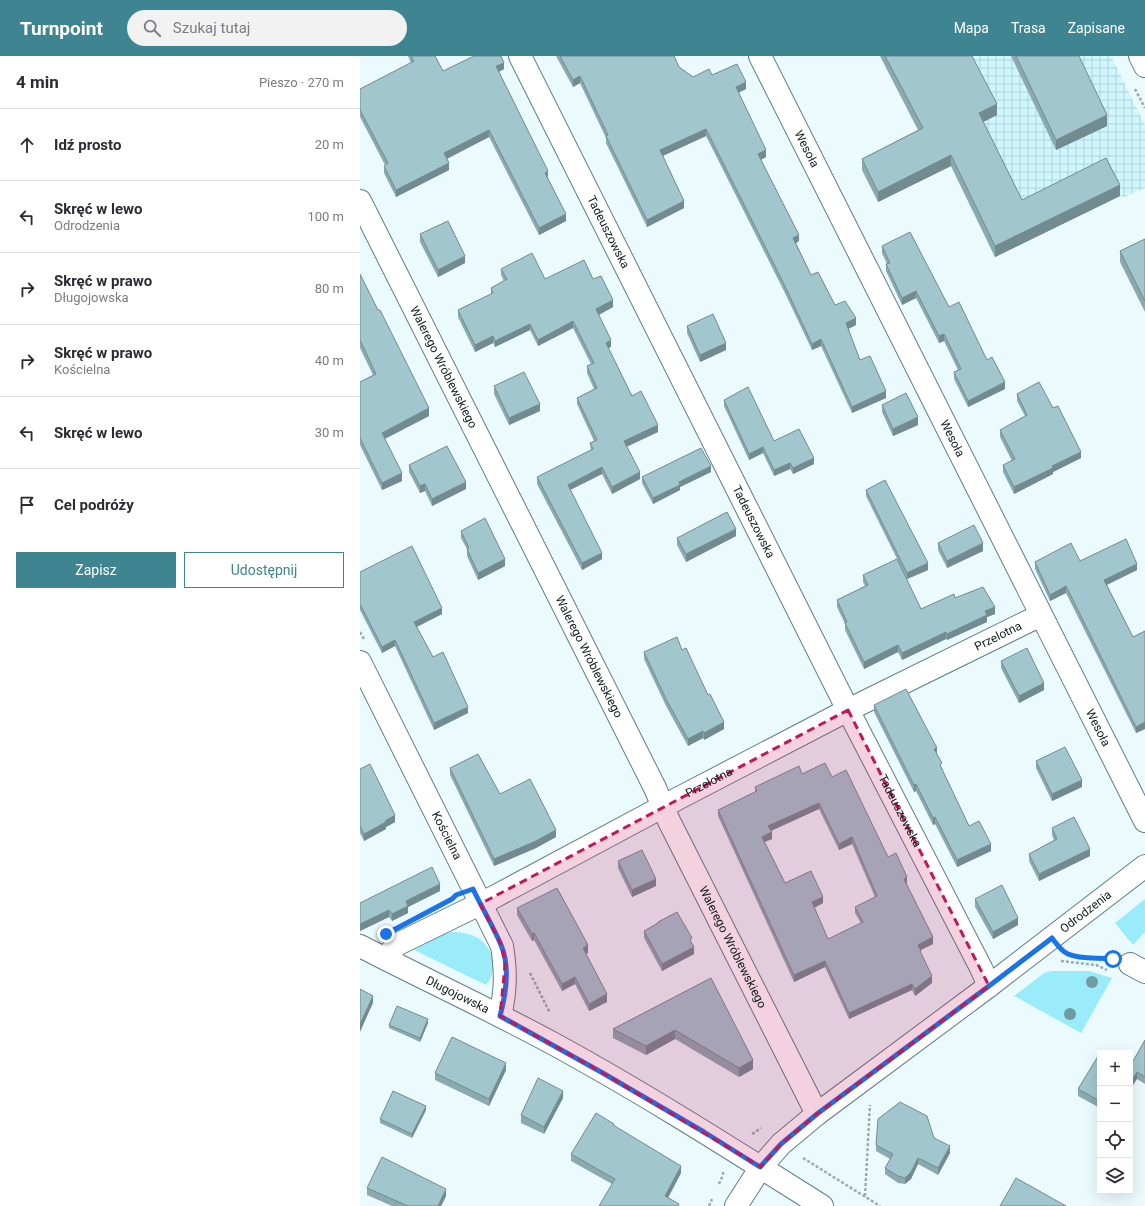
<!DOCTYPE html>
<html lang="pl">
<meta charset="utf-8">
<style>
body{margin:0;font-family:Roboto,sans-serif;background:#f2f2f3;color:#2b2b33}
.controls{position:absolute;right:12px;bottom:12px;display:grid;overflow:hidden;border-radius:0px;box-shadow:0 4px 16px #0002}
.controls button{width:36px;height:36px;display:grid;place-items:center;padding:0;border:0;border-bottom:1px solid #e1e1e2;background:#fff;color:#2b2b33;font:20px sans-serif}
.stop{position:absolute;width:12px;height:12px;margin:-9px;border:3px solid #1a73e8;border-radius:50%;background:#fff}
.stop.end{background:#1a73e8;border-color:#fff;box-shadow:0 1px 4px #0008}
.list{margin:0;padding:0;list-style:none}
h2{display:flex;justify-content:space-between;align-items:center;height:52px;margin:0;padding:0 16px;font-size:17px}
h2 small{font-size:13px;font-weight:400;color:#7c7c81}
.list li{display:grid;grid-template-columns:26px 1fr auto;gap:12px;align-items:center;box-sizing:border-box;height:72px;padding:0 16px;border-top:1px solid #e1e1e2}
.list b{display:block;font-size:15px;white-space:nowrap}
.list p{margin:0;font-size:13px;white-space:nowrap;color:#7c7c81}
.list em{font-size:13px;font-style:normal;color:#7c7c81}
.actions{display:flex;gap:8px;padding:12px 16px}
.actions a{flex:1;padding:9px 0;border:1px solid #3f8591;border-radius:0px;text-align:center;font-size:14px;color:#3f8591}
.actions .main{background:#3f8591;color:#fff}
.icon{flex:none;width:22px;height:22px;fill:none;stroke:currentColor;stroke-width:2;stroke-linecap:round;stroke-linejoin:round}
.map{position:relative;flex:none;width:785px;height:1150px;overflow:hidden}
header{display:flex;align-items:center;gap:24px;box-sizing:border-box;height:56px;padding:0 20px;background:#3f8591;color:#fff}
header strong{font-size:19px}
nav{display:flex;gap:22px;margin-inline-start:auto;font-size:14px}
.search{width:280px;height:36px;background:#f2f2f3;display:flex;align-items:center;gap:10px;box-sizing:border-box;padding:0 14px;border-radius:22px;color:#7c7c81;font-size:15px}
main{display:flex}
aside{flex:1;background:#fff}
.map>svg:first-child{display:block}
.industrial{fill:url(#industrial-grid)}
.green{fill:#9aecfb}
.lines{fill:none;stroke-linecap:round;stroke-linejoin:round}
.minor-casing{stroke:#5c7f86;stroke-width:24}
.path{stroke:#9cacae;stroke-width:2.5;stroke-dasharray:3 2;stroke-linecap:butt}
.minor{stroke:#fff;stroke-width:22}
.tree{fill:#729aa1}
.wall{fill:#8aaab0;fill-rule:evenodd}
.shaded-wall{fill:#718b90}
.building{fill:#a1c6cd;stroke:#718b90;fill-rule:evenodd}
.route{stroke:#1a73e8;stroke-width:5}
.marked{fill:#c2185b;fill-opacity:0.2;stroke:#c2185b;stroke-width:3;stroke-dasharray:8 5;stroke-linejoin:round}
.labels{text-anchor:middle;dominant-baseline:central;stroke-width:3;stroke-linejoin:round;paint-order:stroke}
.street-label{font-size:12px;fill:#0f1d20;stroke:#ebfbfd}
</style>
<header>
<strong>Turnpoint</strong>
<div class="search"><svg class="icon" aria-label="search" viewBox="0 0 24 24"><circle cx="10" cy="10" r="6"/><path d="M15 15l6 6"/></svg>Szukaj tutaj</div>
<nav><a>Mapa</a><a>Trasa</a><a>Zapisane</a></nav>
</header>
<main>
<aside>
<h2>4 min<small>Pieszo · 270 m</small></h2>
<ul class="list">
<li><svg class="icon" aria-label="ahead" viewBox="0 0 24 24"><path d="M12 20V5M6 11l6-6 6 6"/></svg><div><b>Idź prosto</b></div><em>20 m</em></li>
<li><svg class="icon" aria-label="left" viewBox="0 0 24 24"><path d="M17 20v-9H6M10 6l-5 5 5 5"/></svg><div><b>Skręć w lewo</b><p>Odrodzenia</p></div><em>100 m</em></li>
<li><svg class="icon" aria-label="right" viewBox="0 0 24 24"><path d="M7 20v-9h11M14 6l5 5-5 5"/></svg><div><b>Skręć w prawo</b><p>Długojowska</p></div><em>80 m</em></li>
<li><svg class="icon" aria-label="right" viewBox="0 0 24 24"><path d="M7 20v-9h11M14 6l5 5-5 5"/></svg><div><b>Skręć w prawo</b><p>Kościelna</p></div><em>40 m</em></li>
<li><svg class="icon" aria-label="left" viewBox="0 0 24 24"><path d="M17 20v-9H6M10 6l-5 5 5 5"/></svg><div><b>Skręć w lewo</b></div><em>30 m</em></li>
<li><svg class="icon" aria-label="arrive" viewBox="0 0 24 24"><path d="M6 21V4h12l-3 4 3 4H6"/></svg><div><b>Cel podróży</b></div></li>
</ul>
<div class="actions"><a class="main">Zapisz</a><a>Udostępnij</a></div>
</aside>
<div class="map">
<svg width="785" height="1150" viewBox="0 0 785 1150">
<defs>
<pattern id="industrial-grid" width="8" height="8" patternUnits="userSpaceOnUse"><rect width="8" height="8" fill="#d0f6fe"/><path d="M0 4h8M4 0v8" fill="none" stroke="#b1d2d9"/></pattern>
</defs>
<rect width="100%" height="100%" fill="#ebfbfd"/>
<path class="industrial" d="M520 0H751L785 69V132L765 141 760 140 635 201 585 98 568 93Z"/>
<path class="green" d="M785 843V876L773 889 755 867Z
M91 876C114 875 134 887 133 912 132 919 131 924 126 929L54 894 84 878Z
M691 915H729L752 922 721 977 654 940 684 917Z"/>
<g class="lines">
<defs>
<g id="minor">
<path id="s1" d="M160 0 488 654 621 912 629 930"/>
<path id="s2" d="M400 0 785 765"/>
<path d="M780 0 785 10"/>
<path id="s3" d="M0 145 295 732 309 765 457 1058"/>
<path id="s4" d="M0 606 142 890C146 915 146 935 140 960"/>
<path id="s5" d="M0 890C64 923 129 953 192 987 284 1037 373 1094 462 1150"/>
<path id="s6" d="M26 903 36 889 132 842 319 742 488 654 681 559"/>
<path d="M770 908 785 916"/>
<path id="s7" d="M376 1150 401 1111 421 1088 457 1058 629 930 785 810"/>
</g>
</defs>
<use href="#minor" class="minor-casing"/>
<path class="path" d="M775 33 785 52
M0 576 4 583
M709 898 723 901 748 902
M701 905 736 909 747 914
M170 917 190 957
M392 1078 401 1072
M443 1102 520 1150
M359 1128 363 1119V1116
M505 1140 510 1049
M349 1150 352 1143"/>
<use href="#minor" class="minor"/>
</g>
<g class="tree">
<circle cx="732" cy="926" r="6"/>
<circle cx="710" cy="958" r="6"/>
</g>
<path class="wall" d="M48 0H75L83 15 144 13 139 16 188 122 206 165 179 179 129 81 87 103 89 114 36 141 24 117V110L25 109 0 61V33L51 7Z
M196 0H314L319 11 333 21 352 19 386 33 378 36 406 101 401 104 439 185 436 187 451 219 475 249 496 269 488 273 500 304 526 342 492 357 461 290 452 294 424 235 346 80 303 100 324 152 287 171 246 87V82L220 27 213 31Z
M520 0H612L637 59 623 66 662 144 760 140 635 201 591 110 518 146 502 114V103L558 74Z
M651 0H719L747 70 696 94Z
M60 178 105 207 78 221 60 186Z
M785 183V256L760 206V195Z
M522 190 589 251 627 304 645 333 608 351 594 323V316L598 314 584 285 579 287 556 242 542 249 526 215V208H527L522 197Z
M141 213 185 223H233L253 251 239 259 251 291 248 292 272 340 298 376 266 391 280 423 252 438 242 418 210 434 242 503 222 514 177 428V421L231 394 230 387 234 385 217 348V342L234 333 227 317V310L231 308 213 272 178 290 170 274 135 291 133 287 115 296 98 261V254L131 238V232L144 225 141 219Z
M0 218 69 360 25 383 42 425 22 434 0 389V326L13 319 0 292Z
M327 270 366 294 340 306 327 277Z
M134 330 180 355 149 369 134 338Z
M657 338 693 352 721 402 693 416V418L654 438 643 416V409L652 405 640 381V374L665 360 657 345Z
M364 344 414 385 454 408 433 418 430 413 414 420 403 397 389 404 364 350Z
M522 349 558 369 533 380 522 356Z
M49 409 106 433 72 450 65 435 60 437 49 416Z
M351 416 320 431V434L293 448 282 427V421Z
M506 434 568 514 547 523 506 440Z
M101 475 145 510 118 524 107 500V493L101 482Z
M376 480 326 506 317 489V482Z
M578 487 623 495 587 512 578 494Z
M720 505 777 514 747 529 773 581 785 575V673L776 677 706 537 690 545 675 513V506Z
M0 516 82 558 57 571 73 601 108 657 74 674 35 590 22 597 0 554Z
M503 519 561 553 595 542 635 558 627 561V566L587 584 586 583 542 604 538 596 504 613 485 574V568L477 551V544L505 530 503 526Z
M322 594 348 639 364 673 344 684 343 682 328 690 306 650 284 603V596Z
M641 605 684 634 659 647 641 612Z
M514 649 577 699 582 713 609 770 631 795 597 811 575 768 573 769 556 735 554 736 514 656Z
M676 705 722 731 692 745 676 712Z
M90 712 140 738 196 781 176 792 134 810 90 719Z
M0 713 35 766 26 771V773L4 785 0 777Z
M442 718 472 721 547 828H546L573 888 561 894V898L572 927 555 940 552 934 489 963 465 911 434 926 358 760V754L395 736V731ZM459 753 479 794 492 788 515 841 495 851V857L501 867 468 883 454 852 463 847 425 827 404 786 412 783 411 775Z
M692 772 730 800 679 825 669 805V798L694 784 692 779Z
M258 805 296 830 272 841 258 812Z
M80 835 48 851V857L32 865 29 861 0 875V847Z
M615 843 658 869 633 883 615 851Z
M157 852 228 897 226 898 247 946 229 955 215 928 202 935 174 884 172 885 157 859Z
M284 875 332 888 334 898 302 915 284 882Z
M351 922 393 1013 379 1021 315 983 286 999 253 982V973Z
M68 967 60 986 29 972V969Z
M785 984V1028L777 1023 772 1007Z
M740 997V1052L718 1040V1033Z
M146 1014 129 1050 75 1024V1017Z
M203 1042 184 1078 161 1067V1059Z
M66 1054 52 1082 20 1067V1063Z
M254 1070 321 1117 308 1142 319 1150 252 1128 211 1105V1098Z
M574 1082 590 1097 578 1119 558 1108 551 1123 545 1128 538 1127 525 1118V1112L530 1103 516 1095V1089Z
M7 1132 86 1140 81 1150H32L7 1139Z"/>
<path class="shaded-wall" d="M144 7V13L136 17V10Z
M220 20V27L213 31V24Z
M386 26V33L376 38V31Z
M637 48V59L619 68V57Z
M747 59V70L696 94V84Z
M346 73V80L300 101V94Z
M129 74V81L84 104V97Z
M406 94V101L398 105V98Z
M591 99V110L518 146V136Z
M89 107V114L36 141V134Z
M188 115V122L185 123V117Z
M760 129V140L635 201V190Z
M324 145V152L287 171V164Z
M206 158V165L179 179V172Z
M439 179V185L433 189V182Z
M105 200V207L78 221V214Z
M556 235V242L542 249V242Z
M253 244V251L236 260V253Z
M496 262V269L486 274V267Z
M213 265V272L178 290V284Z
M170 268V274L135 291V285Z
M584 278V285L579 287V280Z
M133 280V287L115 296V289Z
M461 283V290L452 294V288Z
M251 284V291L246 293V287Z
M366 287V294L340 306V299Z
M645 326V333L608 351V345Z
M526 335V342L492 357V351Z
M180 348V355L149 369V362Z
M69 352V360L22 384V377Z
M558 361V369L533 380V373Z
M298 369V376L264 392V385Z
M403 391V397L389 404V398Z
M721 396V402L693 416V418L654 438V431L692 410Z
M454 402V408L433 418V412Z
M430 407V413L414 420V414Z
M351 410V416L320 431V434L293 448V442L319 426Z
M242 411V418L208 435V429Z
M280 416V423L252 438V431Z
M42 417V425L22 434V427Z
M106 426V433L72 450V443Z
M65 428V435L60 437V430Z
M376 473V480L326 506V498Z
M623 487V495L587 512V505Z
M242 497V503L222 514V507Z
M145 503V510L118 524V517Z
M568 507V514L547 523V517Z
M777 508V514L744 530V524Z
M706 530V537L690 545V539Z
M635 551V558L627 561V566L587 584V578L625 555Z
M82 552V558L54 572V566Z
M586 576V583L542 604V597Z
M35 584V590L22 597V591Z
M538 589V596L504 613V606Z
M684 627V634L659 647V640Z
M108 651V657L74 674V667Z
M364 666V673L344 684V677Z
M785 666V673L776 677V671Z
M343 675V682L328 690V683Z
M577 692V699L574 693Z
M722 724V731L692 745V738Z
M556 728V735L554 736V729Z
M459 747V753L408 776V770Z
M35 759V766L26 771V773L4 785V778L25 765Z
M575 761V768L573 769V762Z
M196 774V781L176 792 134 810V803Z
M412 776V783L402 787V781Z
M492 781V788L479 794V788Z
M631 788V795L597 811V804Z
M730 793V800L679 825V818Z
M547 821V828L544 830V823Z
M296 823V830L272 841V834Z
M80 828V835L48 851V857L32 865V858L46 845Z
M463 841V847L452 853V846Z
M29 854V861L0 875V868Z
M658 862V869L633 883V876Z
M174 877V884L172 885V878Z
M573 881V888L558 895V889Z
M228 889V897L223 899V892Z
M334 891V898L302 915V908Z
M465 905V911L434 926V919Z
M572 920V927L555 940V933Z
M215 921V928L202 935V928Z
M552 928V934L489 963V957Z
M247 938V946L229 955V948Z
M13 940V947L0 976V968Z
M68 963V967L60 986V982Z
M315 974V983L286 999V990Z
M393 1004V1013L379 1021V1012Z
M146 1007V1014L129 1050V1043Z
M777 1016V1023L770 1034V1027Z
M203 1035V1042L184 1078V1071Z
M66 1050V1054L52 1082V1078Z
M590 1090V1097L578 1119V1112Z
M558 1102V1108L551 1123 545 1128V1122Z
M321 1110V1117L305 1147V1140Z
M86 1133V1140L81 1150H78Z"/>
<path class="building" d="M51 0H75L83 15 114 0H141L144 7 136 10 188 115 185 117 206 158 179 172 129 74 84 97 89 107 36 134 24 110 28 107 0 54V33L54 5Z
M200 0H314L319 11 333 21 349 13 352 19 377 8 386 26 376 31 406 94 398 98 439 179 433 182 451 219 458 216 475 249 485 245 496 262 486 267 500 304 510 300 526 335 492 351 461 283 452 288 424 228 346 73 300 94 324 145 287 164 246 80 248 79 220 20 213 24Z
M525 0H612L637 48 619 57 662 144 746 102 760 129 635 190 591 99 518 136 502 103 563 72Z
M656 0H719L747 59 696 84Z
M88 165 105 200 78 214 60 178Z
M550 176 589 251 599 246 627 304 632 301 645 326 608 345 594 316 601 313 584 278 579 280 556 235 542 242 526 208 530 207 522 190Z
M785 183V245L760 195Z
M172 197 185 223 224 204 233 223 241 220 253 244 236 253 251 284 246 287 272 340 281 335 298 369 264 385 280 416 252 431 242 411 208 429 242 497 222 507 177 421 233 393 230 387 237 384 217 342 237 332 227 310 234 307 213 265 178 284 170 268 135 285 133 280 115 289 98 254 133 237 131 232 147 223 141 213Z
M0 218 18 254H20L69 352 22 377 42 417 22 427 0 382V326L16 318 0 284Z
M353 258 366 287 340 299 327 270Z
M164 316 180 348 149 362 134 330Z
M679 326 693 352 698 350 721 396 692 410 693 412 654 431 643 409 655 403 640 374 667 359 657 338Z
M388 331 414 385 439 373 454 402 433 412 430 407 414 414 403 391 389 398 364 344Z
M546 337 558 361 533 373 522 349Z
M87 390 106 426 72 443 65 428 60 430 49 409Z
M341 392 351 410 319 426 320 429 293 442 282 421Z
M525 424 568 507 547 517 506 434Z
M367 456 376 473 326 498 317 482Z
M125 462 145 503 118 517 107 493 109 492 101 475Z
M614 469 623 487 587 505 578 487Z
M766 483 777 508 744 524 773 581 785 575V666L776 671 706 530 690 539 675 506 711 487 720 505Z
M52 490 82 552 54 566 73 601 83 596 108 651 74 667 35 584 22 591 0 548V516Z
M537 503 561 553 594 538 595 542 623 531 635 551 625 555 627 559 587 578 586 576 542 597 538 589 504 606 485 567 487 566 477 544 508 529 503 519Z
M317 581 322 594 326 592 348 639 350 638 364 666 344 677 343 675 328 683 306 643 284 596Z
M667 592 684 627 659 640 641 605Z
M546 633 577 692 574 693 582 707 580 709 609 770 619 765 631 788 597 804 575 761 573 762 556 728 554 729 514 649Z
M705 691 722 724 692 738 676 705Z
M118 698 140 738 170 723 196 774 176 785 134 803 90 712Z
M465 707 472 721 486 714 528 801 536 797 547 821 544 823 573 881 558 889 561 895H560L572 920 555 933 552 928 489 957 465 905 434 919 358 754 397 735 395 731 439 710 442 718ZM459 747 479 788 492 781 517 840 495 851 503 866 468 883 452 846 463 841 451 815 425 827 402 781 412 776 408 770Z
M10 708 35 759 25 765 26 766 4 778 0 770V713Z
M714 761 730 793 679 818 669 798 697 783 692 772Z
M282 794 296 823 272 834 258 805Z
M72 811 80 828 46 845 48 850 32 858 29 854 0 868V847Z
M642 829 658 862 633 876 615 843Z
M197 832 228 889 223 892 247 938 229 948 215 921 202 928 174 877 172 878 157 852Z
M317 856 332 882 330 884 334 891 302 908 284 875 298 867V866Z
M351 922 393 1004 379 1012 315 974 286 990 253 973Z
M0 933 13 940 0 968Z
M37 950 68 963 60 982 29 969Z
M92 981 146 1007 129 1043 75 1017Z
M785 984V1021L777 1016 770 1027V1006L772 1007Z
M740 997V1045L718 1033Z
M178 1022 203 1035 184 1071 161 1059Z
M33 1035 66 1050 52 1078 20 1063Z
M540 1046 567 1060 574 1082 590 1090 578 1112 558 1102 551 1116 545 1122 538 1120 525 1112 533 1098 516 1089 518 1063Z
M236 1057 254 1068 253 1069 321 1110 305 1140 319 1148 318 1150H239L255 1123 211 1098Z
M22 1101 86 1133 78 1150H48L7 1132Z
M656 1122 706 1150H640Z"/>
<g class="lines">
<path class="route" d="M26 878 92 843 96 839 113 833C122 852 133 870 141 889 150 910 146 938 140 960L241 1016 344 1076 400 1111 421 1088 457 1058 629 930 692 882C696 887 701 895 708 898 721 904 739 901 753 903"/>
</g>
<path class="marked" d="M488 654 629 930 457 1058 421 1088 401 1111 241 1016 140 960 145 909 142 890 120 848Z"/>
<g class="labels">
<g class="street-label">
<text stroke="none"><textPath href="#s2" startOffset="104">Wesoła</textPath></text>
<text stroke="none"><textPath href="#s1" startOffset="197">Tadeuszowska</textPath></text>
<text stroke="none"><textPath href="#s3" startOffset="186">Walerego Wróblewskiego</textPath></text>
<text stroke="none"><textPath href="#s2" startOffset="428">Wesoła</textPath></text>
<text stroke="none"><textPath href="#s1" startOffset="521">Tadeuszowska</textPath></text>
<text stroke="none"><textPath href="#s6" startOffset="694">Przelotna</textPath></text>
<text stroke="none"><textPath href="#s3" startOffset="510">Walerego Wróblewskiego</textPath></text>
<text stroke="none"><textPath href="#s2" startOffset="752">Wesoła</textPath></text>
<text stroke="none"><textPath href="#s6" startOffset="370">Przelotna</textPath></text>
<text stroke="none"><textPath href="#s1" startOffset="845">Tadeuszowska</textPath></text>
<text stroke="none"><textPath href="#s4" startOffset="194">Kościelna</textPath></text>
<text stroke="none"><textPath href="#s7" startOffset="460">Odrodzenia</textPath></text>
<text stroke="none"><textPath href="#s3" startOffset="834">Walerego Wróblewskiego</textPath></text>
<text stroke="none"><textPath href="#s5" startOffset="109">Długojowska</textPath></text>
</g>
</g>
</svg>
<div class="controls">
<button>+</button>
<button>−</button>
<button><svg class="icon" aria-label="locate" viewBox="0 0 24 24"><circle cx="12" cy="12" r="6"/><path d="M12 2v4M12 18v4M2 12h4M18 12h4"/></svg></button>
<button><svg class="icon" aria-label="layers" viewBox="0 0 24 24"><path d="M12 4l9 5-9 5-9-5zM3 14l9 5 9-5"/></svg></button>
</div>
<div class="stop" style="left:753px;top:903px"></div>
<div class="stop end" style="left:26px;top:878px"></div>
</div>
</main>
